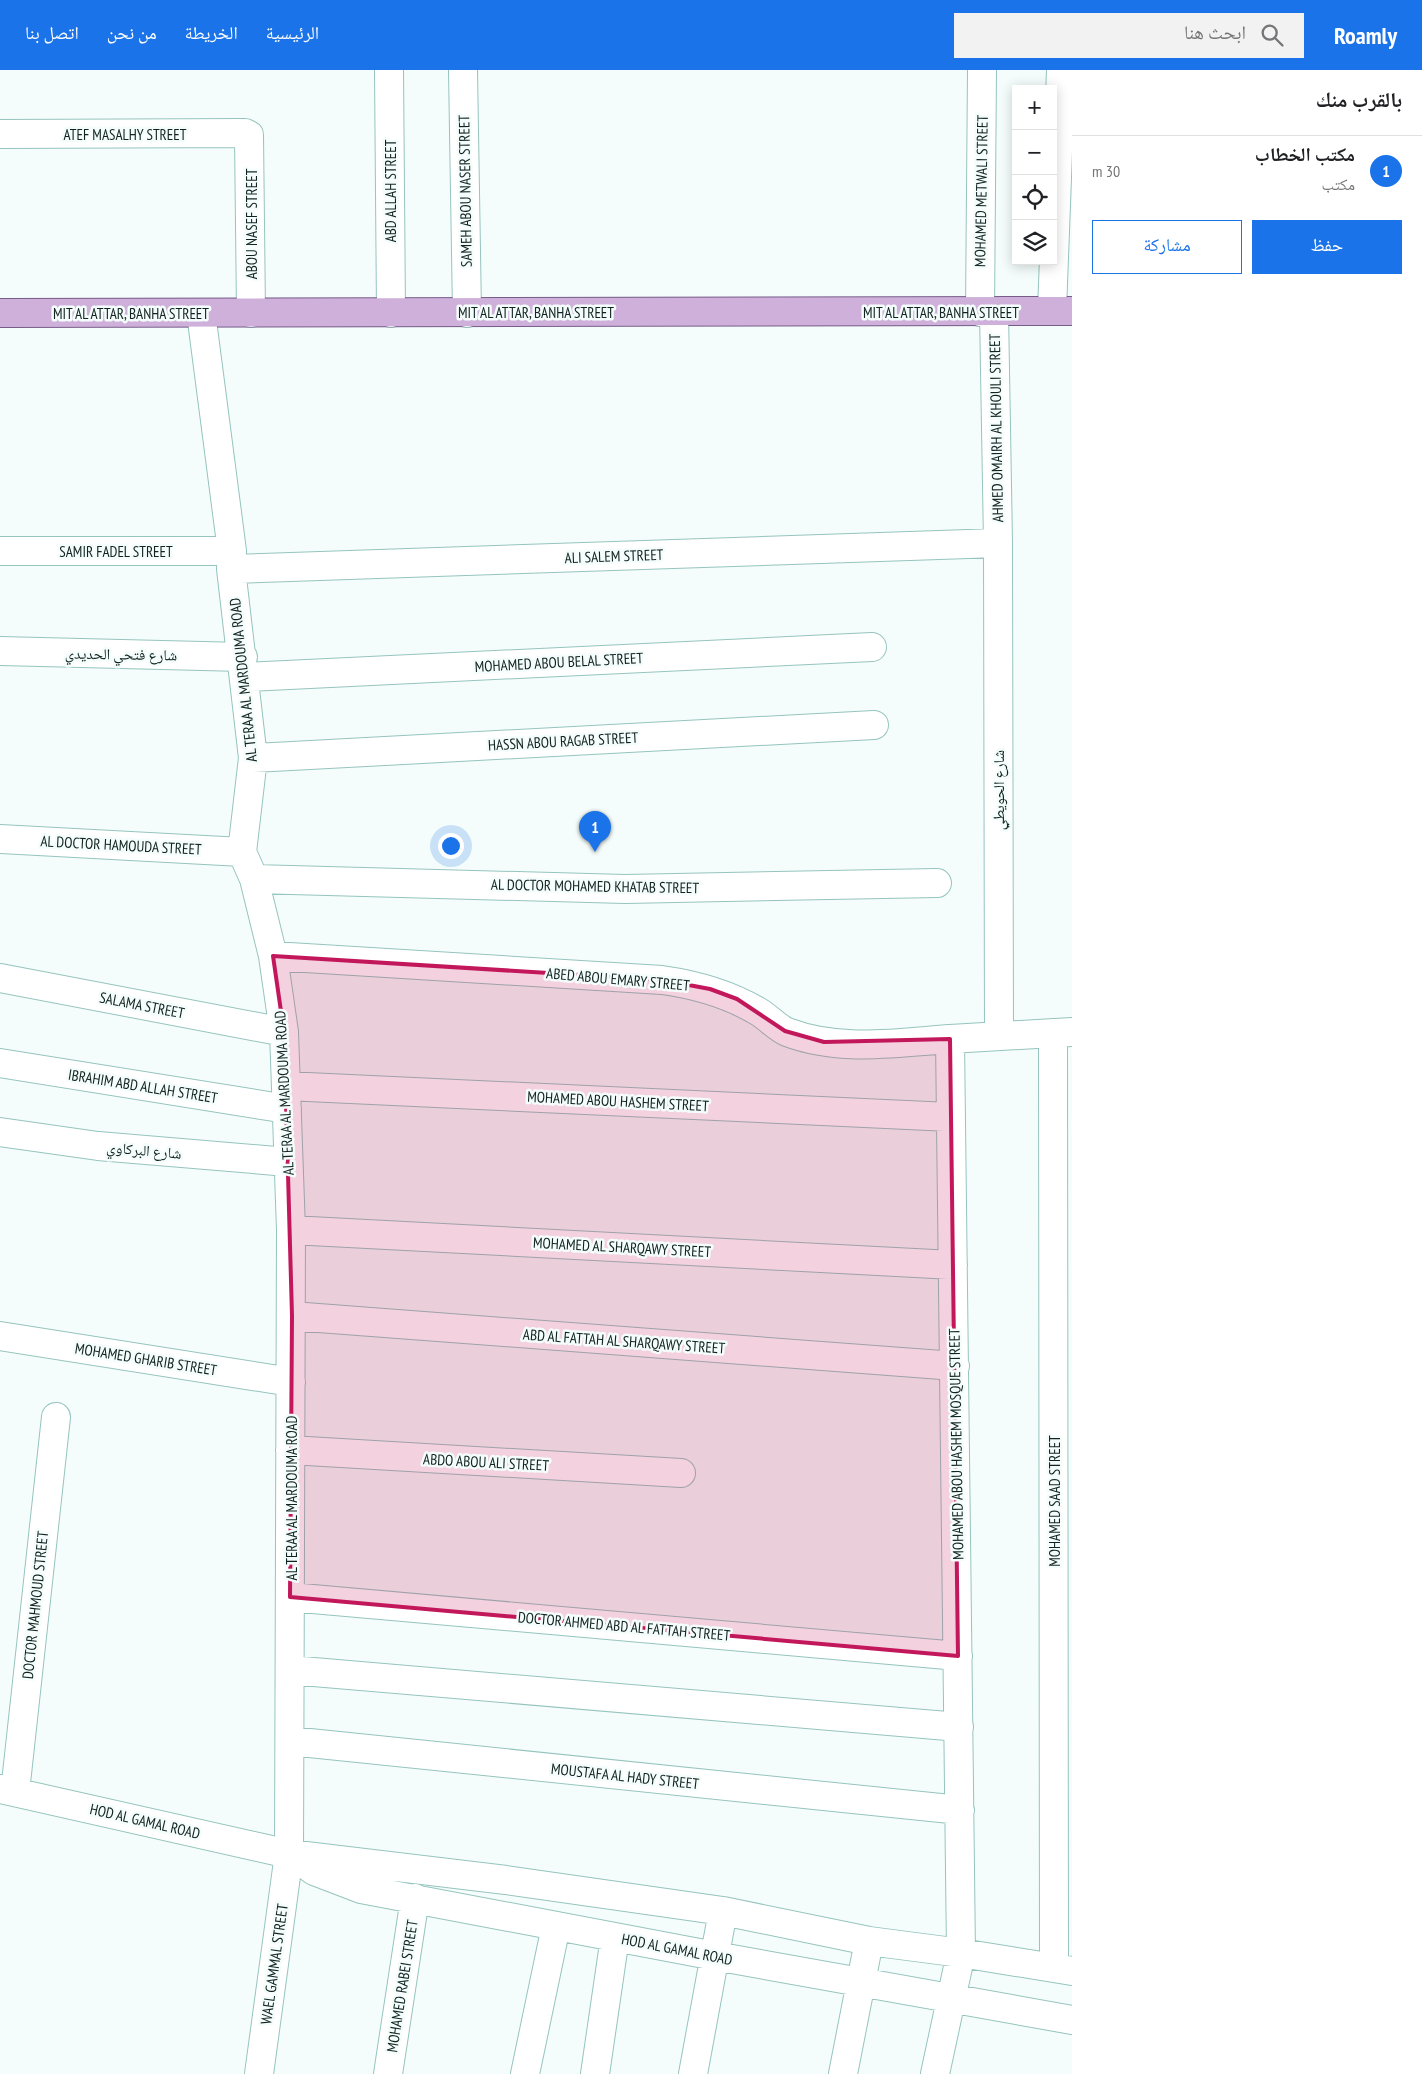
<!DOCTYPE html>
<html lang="ar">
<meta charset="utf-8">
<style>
body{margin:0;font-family:"PT Sans Narrow","Noto Naskh Arabic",sans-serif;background:#f2f2f2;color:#202124;direction:rtl}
.controls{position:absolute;right:15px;top:15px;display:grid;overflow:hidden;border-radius:0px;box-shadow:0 2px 12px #0003}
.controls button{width:45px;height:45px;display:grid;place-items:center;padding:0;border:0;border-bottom:1px solid #e0e0e0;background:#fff;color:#202124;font:25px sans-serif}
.you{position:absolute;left:450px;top:775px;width:18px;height:18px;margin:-12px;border:4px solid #fff;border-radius:50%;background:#1a73e8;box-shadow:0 0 0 8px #1a73e833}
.badge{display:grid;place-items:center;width:32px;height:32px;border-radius:50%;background:#1a73e8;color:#fff;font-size:16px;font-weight:700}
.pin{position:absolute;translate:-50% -41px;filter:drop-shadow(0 1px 2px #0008)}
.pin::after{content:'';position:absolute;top:26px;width:18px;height:15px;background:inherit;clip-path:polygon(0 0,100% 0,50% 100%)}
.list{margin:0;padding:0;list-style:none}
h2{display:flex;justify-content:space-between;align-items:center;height:65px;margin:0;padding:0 20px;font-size:21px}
h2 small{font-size:16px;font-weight:400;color:#757577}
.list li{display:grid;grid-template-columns:32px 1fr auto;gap:15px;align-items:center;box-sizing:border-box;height:70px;padding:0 20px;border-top:1px solid #e0e0e0}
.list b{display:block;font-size:19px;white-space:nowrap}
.list p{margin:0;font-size:16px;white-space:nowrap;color:#757577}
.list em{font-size:16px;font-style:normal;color:#757577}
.actions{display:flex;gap:10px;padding:15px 20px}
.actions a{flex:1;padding:11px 0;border:1px solid #1a73e8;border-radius:0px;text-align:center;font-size:18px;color:#1a73e8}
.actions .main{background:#1a73e8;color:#fff}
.icon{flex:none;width:28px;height:28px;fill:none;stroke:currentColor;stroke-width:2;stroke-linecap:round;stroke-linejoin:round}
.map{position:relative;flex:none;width:1072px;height:2004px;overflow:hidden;direction:ltr}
header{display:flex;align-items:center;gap:30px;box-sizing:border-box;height:70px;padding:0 25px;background:#1a73e8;color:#fff}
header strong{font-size:24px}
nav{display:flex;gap:28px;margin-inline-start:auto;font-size:18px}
.search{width:350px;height:45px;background:#f2f2f2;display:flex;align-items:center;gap:12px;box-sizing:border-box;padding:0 18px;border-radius:0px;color:#757577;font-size:19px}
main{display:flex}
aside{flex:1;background:#fff}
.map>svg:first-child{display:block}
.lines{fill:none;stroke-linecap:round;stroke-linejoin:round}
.minor-casing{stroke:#96c4be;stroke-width:30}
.major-casing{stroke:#775c89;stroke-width:30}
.minor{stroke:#fff;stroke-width:28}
.major{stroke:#ceb0da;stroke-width:28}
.marked{fill:#c2185b;fill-opacity:0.2;stroke:#c2185b;stroke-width:4;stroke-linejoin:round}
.labels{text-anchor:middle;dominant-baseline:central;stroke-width:5;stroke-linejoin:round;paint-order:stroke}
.street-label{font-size:15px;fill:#112321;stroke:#f4fdfb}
</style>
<header>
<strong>Roamly</strong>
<div class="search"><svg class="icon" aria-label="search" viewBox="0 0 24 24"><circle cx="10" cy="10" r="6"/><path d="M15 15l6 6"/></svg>ابحث هنا</div>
<nav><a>الرئيسية</a><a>الخريطة</a><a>من نحن</a><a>اتصل بنا</a></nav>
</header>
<main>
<aside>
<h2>بالقرب منك<small></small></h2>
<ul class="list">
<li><span class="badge">1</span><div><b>مكتب الخطاب</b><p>مكتب</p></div><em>30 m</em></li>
</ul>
<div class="actions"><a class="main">حفظ</a><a>مشاركة</a></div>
</aside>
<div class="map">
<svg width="1072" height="2004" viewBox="0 0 1072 2004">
<rect width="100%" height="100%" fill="#f4fdfb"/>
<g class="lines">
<defs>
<path id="minor" d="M389 0 391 243
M463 0 467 243
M0 64 245 63 249 65 251 243
M1052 241 1061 0
M980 242 982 0
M994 242 998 473 999 966
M201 243 232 481 231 499 253 688 242 782 254 809 273 886 284 962 291 1160 289 1784 259 2004
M0 481H232
M231 499 998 473
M0 581 243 587
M246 607 872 577
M253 688 874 655
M0 769 242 782
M254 809 625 819 937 813
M273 886 662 910C698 915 729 924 759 942 769 948 777 958 787 962 839 982 896 973 950 969
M0 908 284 962
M1053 963 1054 1898
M0 993 287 1039
M286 1016 950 1047
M0 1062 98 1076 288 1092
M291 1160 953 1195
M292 1246 955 1296
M0 1266 291 1312
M290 1380 681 1403
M290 1527 958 1586
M290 1600 959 1657
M290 1671 960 1740
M0 1719 289 1784 506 1810 723 1841 869 1871 961 1883 1072 1901
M15 1722 56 1347
M299 1790 314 1801 361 1819 715 1886 1072 1950
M388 2004 415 1828
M525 2004 556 1856
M595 2004 615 1867
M693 2004 723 1841
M843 2004 869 1871
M935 2004 961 1883 950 969 1072 962"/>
<path id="major" d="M0 243 1072 241"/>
</defs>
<use href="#minor" class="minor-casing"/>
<use href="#major" class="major-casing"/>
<use href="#minor" class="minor"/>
<use href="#major" class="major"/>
</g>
<path class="marked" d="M273 886 662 910 710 919 737 929 785 961 824 972 950 969 958 1586 290 1527 292 1246 284 962Z"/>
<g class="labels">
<g class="street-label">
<text x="125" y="64">ATEF MASALHY STREET</text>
<text transform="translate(390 121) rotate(-90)">ABD ALLAH STREET</text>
<text transform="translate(465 121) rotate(-91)">SAMEH ABOU NASER STREET</text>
<text transform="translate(981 121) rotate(-89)">MOHAMED METWALI STREET</text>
<text transform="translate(251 154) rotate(-90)">ABOU NASEF STREET</text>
<text x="536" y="242">MIT AL ATTAR, BANHA STREET</text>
<text x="941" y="242">MIT AL ATTAR, BANHA STREET</text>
<text x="131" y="243">MIT AL ATTAR, BANHA STREET</text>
<text transform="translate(996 358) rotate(-91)">AHMED OMAIRH AL KHOULI STREET</text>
<text x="116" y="481">SAMIR FADEL STREET</text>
<text transform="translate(614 486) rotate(-2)">ALI SALEM STREET</text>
<text transform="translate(121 584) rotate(1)">شارع فتحي الحديدي</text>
<text transform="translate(559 592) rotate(-3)">MOHAMED ABOU BELAL STREET</text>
<text transform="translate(243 610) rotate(-96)">AL TERAA AL MARDOUMA ROAD</text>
<text transform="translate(563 671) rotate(-3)">HASSN ABOU RAGAB STREET</text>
<text transform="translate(998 720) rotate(-90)">شارع الحويطي</text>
<text transform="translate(121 775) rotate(3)">AL DOCTOR HAMOUDA STREET</text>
<text transform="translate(595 816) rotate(1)">AL DOCTOR MOHAMED KHATAB STREET</text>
<text transform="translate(618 909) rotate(5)">ABED ABOU EMARY STREET</text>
<text transform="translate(142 935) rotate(11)">SALAMA STREET</text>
<text transform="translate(143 1016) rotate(9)">IBRAHIM ABD ALLAH STREET</text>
<text transform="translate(284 1023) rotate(-93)">AL TERAA AL MARDOUMA ROAD</text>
<text transform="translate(618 1031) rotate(3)">MOHAMED ABOU HASHEM STREET</text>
<text transform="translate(144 1080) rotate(5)">شارع البركاوي</text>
<text transform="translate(622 1177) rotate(3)">MOHAMED AL SHARQAWY STREET</text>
<text transform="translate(624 1271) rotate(4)">ABD AL FATTAH AL SHARQAWY STREET</text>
<text transform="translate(146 1289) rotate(9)">MOHAMED GHARIB STREET</text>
<text transform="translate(956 1374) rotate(-91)">MOHAMED ABOU HASHEM MOSQUE STREET</text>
<text transform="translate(486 1392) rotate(3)">ABDO ABOU ALI STREET</text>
<text transform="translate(291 1428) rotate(-90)">AL TERAA AL MARDOUMA ROAD</text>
<text transform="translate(1054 1431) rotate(-90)">MOHAMED SAAD STREET</text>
<text transform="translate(35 1535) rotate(-84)">DOCTOR MAHMOUD STREET</text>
<text transform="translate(624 1556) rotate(5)">DOCTOR AHMED ABD AL FATTAH STREET</text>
<text transform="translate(625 1706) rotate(6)">MOUSTAFA AL HADY STREET</text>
<text transform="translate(145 1751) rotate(13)">HOD AL GAMAL ROAD</text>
<text transform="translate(677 1879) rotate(11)">HOD AL GAMAL ROAD</text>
<text transform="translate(274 1894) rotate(-82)">WAEL GAMMAL STREET</text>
<text transform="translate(402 1916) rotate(-81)">MOHAMED RABEI STREET</text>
</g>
</g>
</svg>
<div class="controls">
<button>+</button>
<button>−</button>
<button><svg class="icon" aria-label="locate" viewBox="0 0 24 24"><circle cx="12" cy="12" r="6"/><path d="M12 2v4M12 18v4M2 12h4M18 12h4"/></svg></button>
<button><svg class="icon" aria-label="layers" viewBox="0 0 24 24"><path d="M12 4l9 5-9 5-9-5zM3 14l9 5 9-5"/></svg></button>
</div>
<div class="you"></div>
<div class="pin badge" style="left:595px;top:782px">1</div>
</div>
</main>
